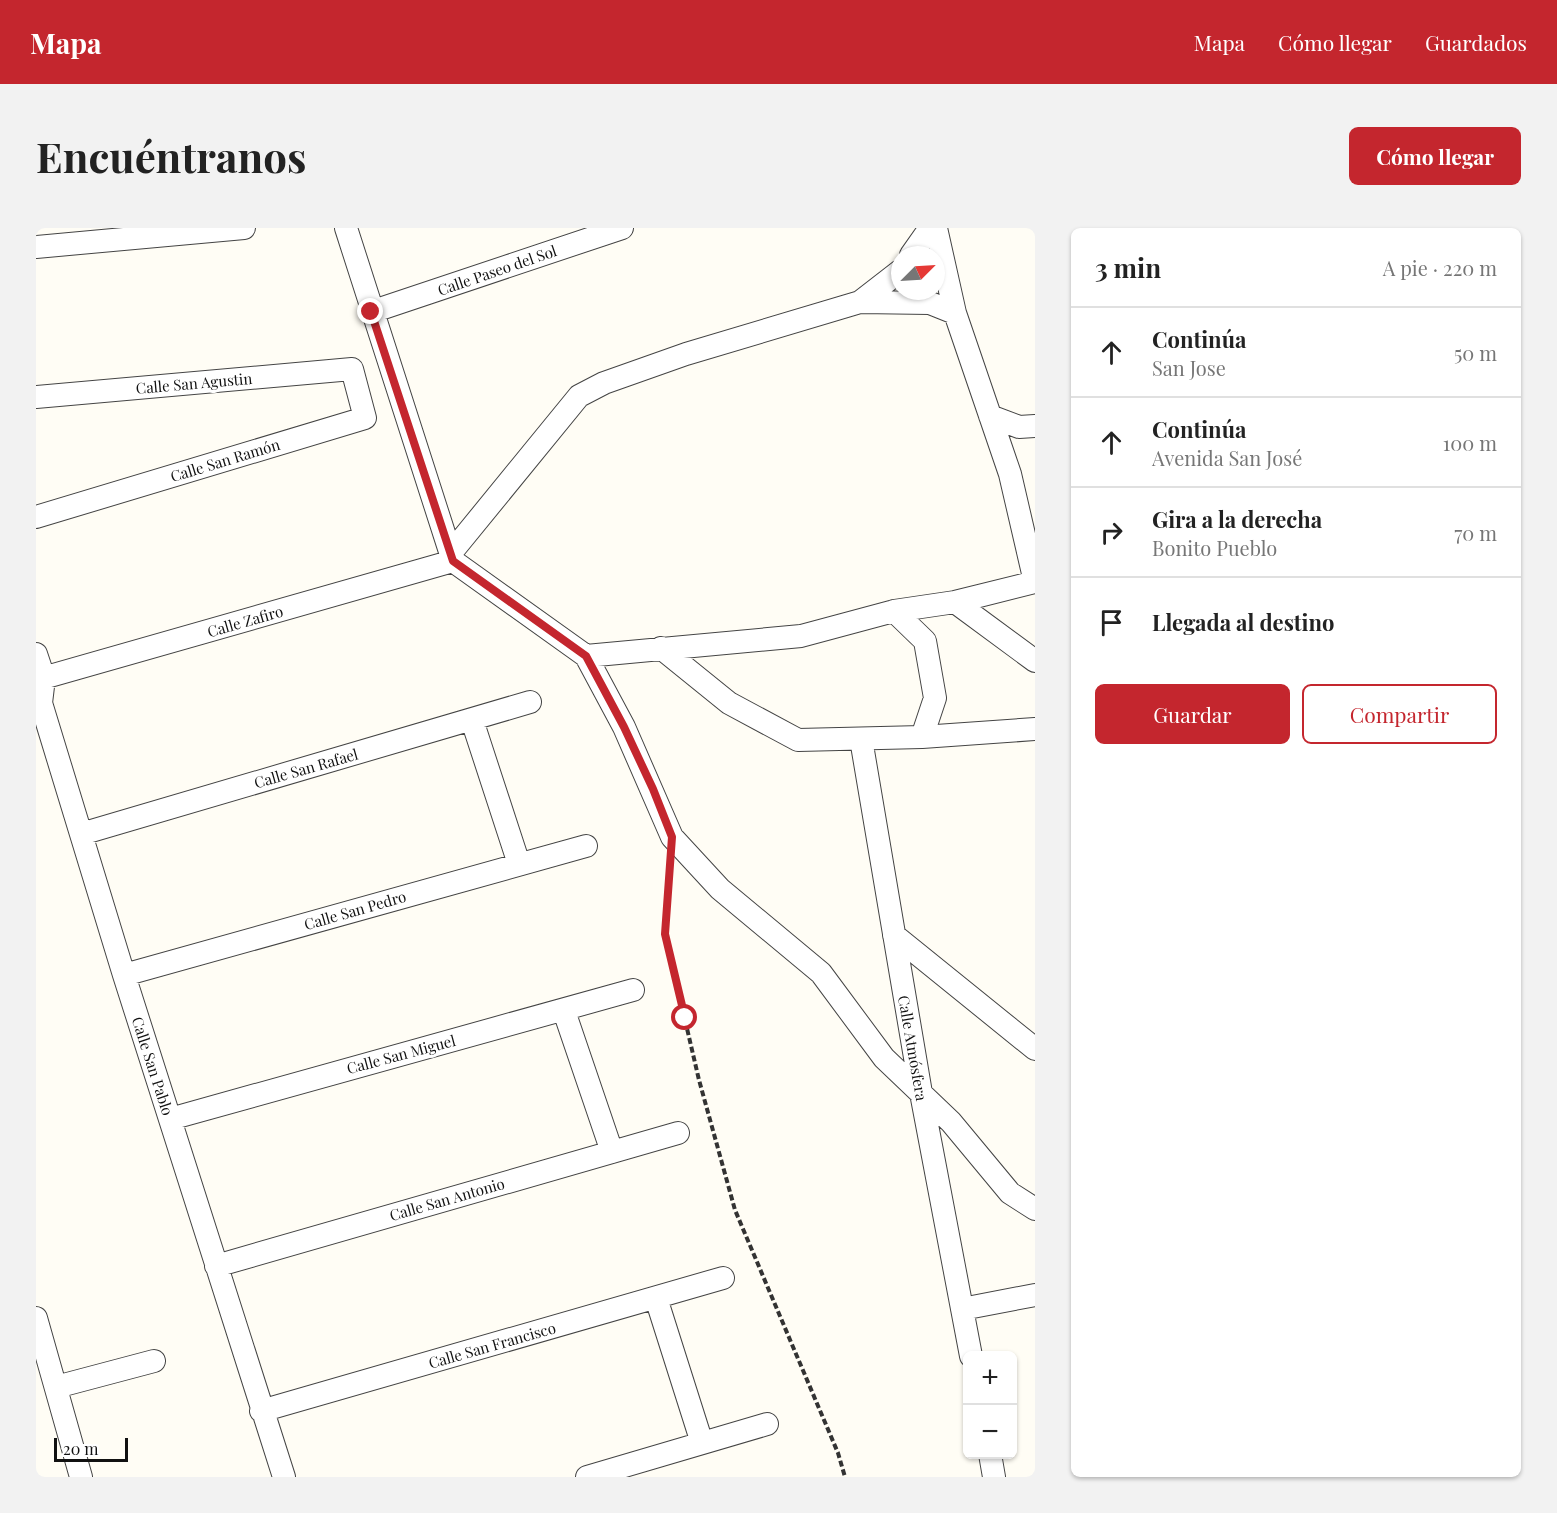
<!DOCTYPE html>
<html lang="es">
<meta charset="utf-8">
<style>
body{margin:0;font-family:"Playfair Display",serif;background:#f2f2f2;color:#222}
.controls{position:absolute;right:18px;bottom:18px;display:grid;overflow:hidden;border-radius:9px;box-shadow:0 2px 4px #0004}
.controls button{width:54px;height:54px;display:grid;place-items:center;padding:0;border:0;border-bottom:2px solid #e0e0e0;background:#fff;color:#222;font:30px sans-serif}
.compass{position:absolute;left:855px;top:18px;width:54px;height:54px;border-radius:50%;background:#fff;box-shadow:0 2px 4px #0004;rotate:66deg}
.scale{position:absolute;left:18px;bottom:15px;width:74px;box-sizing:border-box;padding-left:6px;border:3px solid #111;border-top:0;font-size:16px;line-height:21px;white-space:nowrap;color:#111;-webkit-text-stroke:4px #fff;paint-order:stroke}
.stop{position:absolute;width:18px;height:18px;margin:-14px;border:4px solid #c4262e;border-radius:50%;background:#fff}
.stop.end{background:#c4262e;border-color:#fff;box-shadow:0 2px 6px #0008}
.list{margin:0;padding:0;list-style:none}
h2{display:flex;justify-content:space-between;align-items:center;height:78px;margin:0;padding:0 24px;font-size:26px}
h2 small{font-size:20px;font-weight:400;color:#767676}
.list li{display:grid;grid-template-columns:39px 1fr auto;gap:18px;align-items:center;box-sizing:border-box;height:90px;padding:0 24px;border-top:2px solid #e0e0e0}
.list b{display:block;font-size:22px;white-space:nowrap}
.list p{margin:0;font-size:20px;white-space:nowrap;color:#767676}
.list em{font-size:20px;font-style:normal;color:#767676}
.actions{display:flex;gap:12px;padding:18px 24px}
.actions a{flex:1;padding:14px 0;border:2px solid #c4262e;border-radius:9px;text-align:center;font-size:21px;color:#c4262e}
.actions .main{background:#c4262e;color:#fff}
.icon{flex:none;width:33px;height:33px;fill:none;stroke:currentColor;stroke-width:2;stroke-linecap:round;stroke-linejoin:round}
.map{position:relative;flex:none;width:999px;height:1249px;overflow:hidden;border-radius:9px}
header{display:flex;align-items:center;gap:36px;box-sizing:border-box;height:84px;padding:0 30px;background:#c4262e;color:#fff}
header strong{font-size:28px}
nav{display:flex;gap:33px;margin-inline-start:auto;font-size:21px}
.intro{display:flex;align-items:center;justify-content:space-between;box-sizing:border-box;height:144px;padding:0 36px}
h1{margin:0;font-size:42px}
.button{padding:15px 27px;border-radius:9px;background:#c4262e;color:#fff;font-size:21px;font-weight:700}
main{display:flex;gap:36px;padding:0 36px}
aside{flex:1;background:#fff;border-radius:9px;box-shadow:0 2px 4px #0004}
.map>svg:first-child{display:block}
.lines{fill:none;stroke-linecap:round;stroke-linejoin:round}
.minor-casing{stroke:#444;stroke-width:24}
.path{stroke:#333;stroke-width:4;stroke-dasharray:6 3;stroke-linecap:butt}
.minor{stroke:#fff;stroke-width:22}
.route{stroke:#c4262e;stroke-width:8}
.labels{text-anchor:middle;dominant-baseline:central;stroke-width:6;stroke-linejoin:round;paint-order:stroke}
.street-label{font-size:15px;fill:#111;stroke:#fff}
</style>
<header>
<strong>Mapa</strong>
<nav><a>Mapa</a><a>Cómo llegar</a><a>Guardados</a></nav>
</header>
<div class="intro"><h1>Encuéntranos</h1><a class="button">Cómo llegar</a></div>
<main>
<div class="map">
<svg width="999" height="1249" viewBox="0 0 999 1249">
<rect width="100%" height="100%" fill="#fffdf5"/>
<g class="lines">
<defs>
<path id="minor" d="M310 0 417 333
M900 0 919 85 974 246 999 354
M0 19 208 0
M875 27 894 0
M824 74 894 75 919 85
M335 84 586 0
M0 169 316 141 329 190 0 289
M954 188 983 199 999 198
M414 326 543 168 568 155 650 126 824 74 864 43
M417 333 550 428 588 499 636 609 684 661 785 745 848 830 915 894 974 965 999 981
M919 374 999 433
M858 383 889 413 899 470 886 509
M625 420 693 475 762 512 886 509 999 501
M0 426 8 450 5 475 88 747 248 1249
M550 428 765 408 858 383 919 374 999 354
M0 452 417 333
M436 492 483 636
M825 511 885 865 935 1128
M45 606 494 474
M858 707 999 821
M88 747 550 618
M528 783 576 924
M134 891 597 762
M180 1038 642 905
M620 1070 666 1215
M926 1081 999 1067
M0 1090 45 1249
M20 1159 118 1133
M225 1183 687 1050
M954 1226 958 1249
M551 1249 731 1196"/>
</defs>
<use href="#minor" class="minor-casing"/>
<path class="path" d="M634 642 629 706 663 852 699 982 802 1225 809 1249"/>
<use href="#minor" class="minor"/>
</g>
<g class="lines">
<path class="route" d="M335 84 417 333 550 428 588 499 617 561 636 609 629 706 649 790"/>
</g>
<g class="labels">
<g class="street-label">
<text transform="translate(461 42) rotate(-19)">Calle Paseo del Sol</text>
<text transform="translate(158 155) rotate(-5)">Calle San Agustin</text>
<text transform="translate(189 232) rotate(-17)">Calle San Ramón</text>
<text transform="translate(209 393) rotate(-16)">Calle Zafiro</text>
<text transform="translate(270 540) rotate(-16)">Calle San Rafael</text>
<text transform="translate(319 682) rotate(-16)">Calle San Pedro</text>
<text transform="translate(877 820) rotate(80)">Calle Atmósfera</text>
<text transform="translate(365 826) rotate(-15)">Calle San Miguel</text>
<text transform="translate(117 838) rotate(72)">Calle San Pablo</text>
<text transform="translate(411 971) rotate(-16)">Calle San Antonio</text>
<text transform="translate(456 1117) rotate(-16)">Calle San Francisco</text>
</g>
</g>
</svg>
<div class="controls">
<button>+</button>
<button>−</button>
</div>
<svg class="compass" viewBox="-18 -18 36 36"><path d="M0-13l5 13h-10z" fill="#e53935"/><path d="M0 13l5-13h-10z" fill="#767676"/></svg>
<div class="scale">20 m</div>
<div class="stop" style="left:649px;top:790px"></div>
<div class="stop end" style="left:335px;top:84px"></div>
</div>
<aside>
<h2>3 min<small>A pie · 220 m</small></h2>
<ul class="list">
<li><svg class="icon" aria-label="ahead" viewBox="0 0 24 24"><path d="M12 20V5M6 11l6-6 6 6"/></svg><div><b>Continúa</b><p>San Jose</p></div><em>50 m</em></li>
<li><svg class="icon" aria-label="ahead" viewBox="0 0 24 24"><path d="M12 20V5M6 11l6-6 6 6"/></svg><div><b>Continúa</b><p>Avenida San José</p></div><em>100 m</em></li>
<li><svg class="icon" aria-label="right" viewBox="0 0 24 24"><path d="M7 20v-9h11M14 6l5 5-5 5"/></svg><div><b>Gira a la derecha</b><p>Bonito Pueblo</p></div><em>70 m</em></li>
<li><svg class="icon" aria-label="arrive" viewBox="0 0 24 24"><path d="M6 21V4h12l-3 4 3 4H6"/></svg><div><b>Llegada al destino</b></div></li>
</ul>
<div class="actions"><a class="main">Guardar</a><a>Compartir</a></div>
</aside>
</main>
